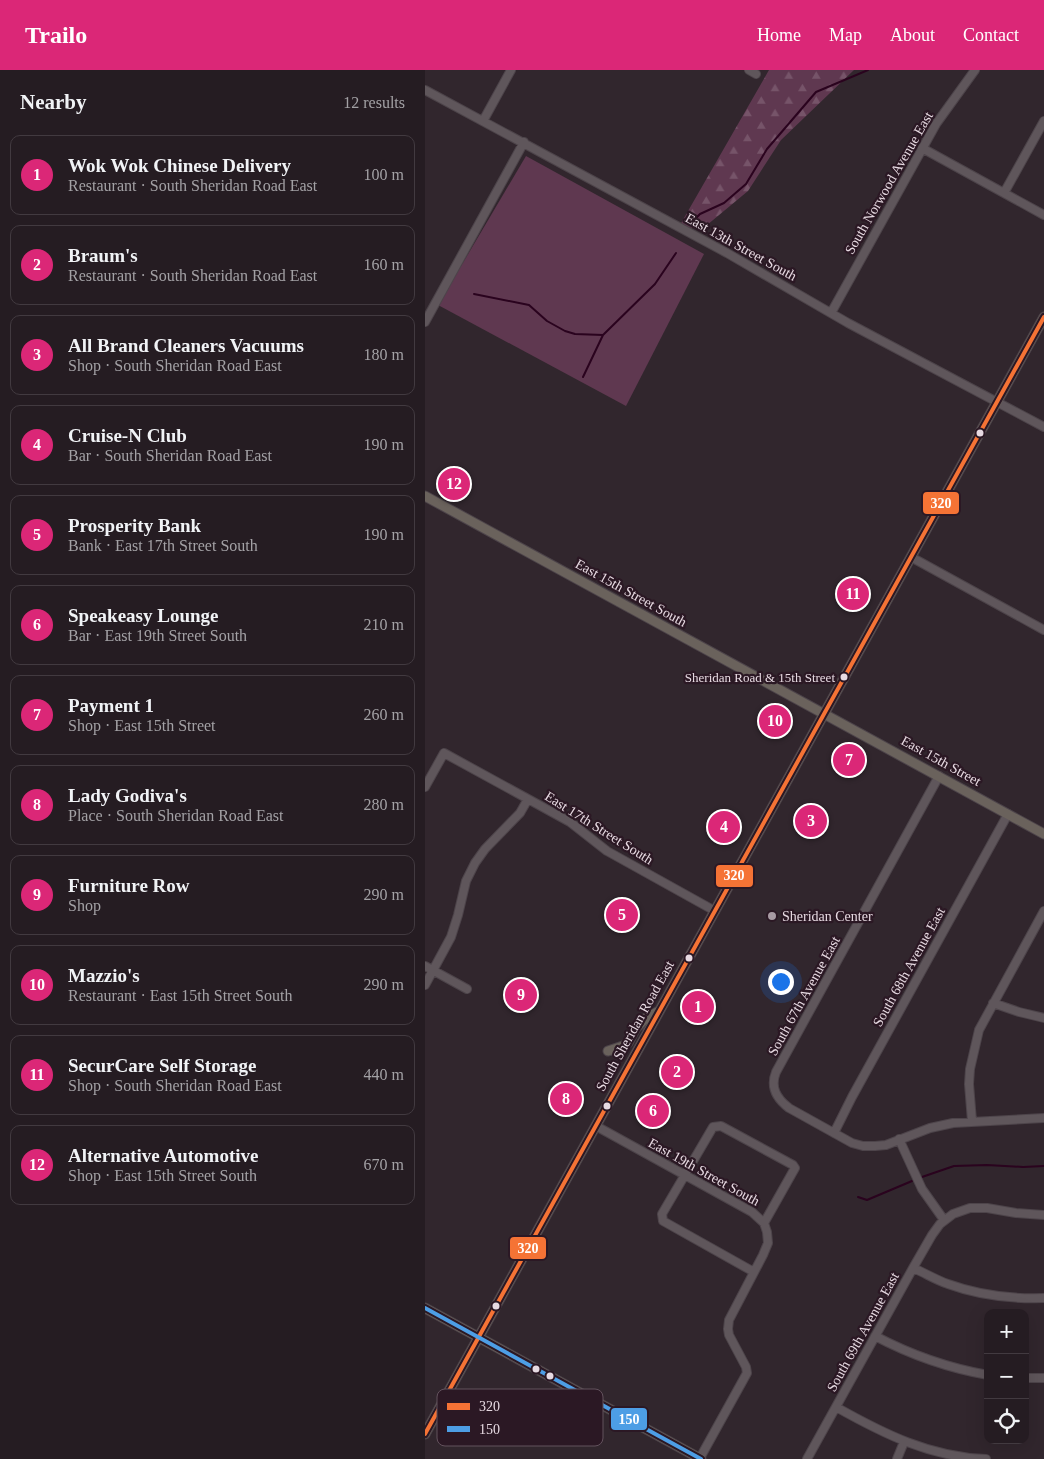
<!DOCTYPE html>
<meta charset="utf-8">
<style>
body{margin:0;font-family:"Times New Roman",serif;background:#31292f;color:#f1f3f6}
.controls{position:absolute;right:15px;bottom:15px;display:grid;overflow:hidden;border-radius:10px;box-shadow:0 5px 20px #0002}
.controls button{width:45px;height:45px;display:grid;place-items:center;padding:0;border:0;border-bottom:1px solid #423a40;background:#251c22;color:#f1f3f6;font:25px sans-serif}
.you{position:absolute;left:355px;top:911px;width:18px;height:18px;margin:-12px;border:4px solid #fff;border-radius:50%;background:#1a73e8;box-shadow:0 0 0 8px #1a73e833}
.badge{display:grid;place-items:center;width:32px;height:32px;border-radius:50%;background:#db2777;color:#fff;font-size:16px;font-weight:700}
.pin{position:absolute;translate:-50% -50%;border:2px solid #fff;box-shadow:0 1px 5px #0006}
.list{margin:0;padding:0;list-style:none}
h2{display:flex;justify-content:space-between;align-items:center;height:65px;margin:0;padding:0 20px;font-size:21px}
h2 small{font-size:16px;font-weight:400;color:#a3a1a5}
.list li{display:grid;grid-template-columns:32px 1fr auto;gap:15px;align-items:center;box-sizing:border-box;height:80px;margin:0 10px 10px;padding:0 10px;border:1px solid #423a40;border-radius:10px}
.list b{display:block;font-size:19px;white-space:nowrap}
.list p{margin:0;font-size:16px;white-space:nowrap;color:#a3a1a5}
.list em{font-size:16px;font-style:normal;color:#a3a1a5}
.icon{flex:none;width:28px;height:28px;fill:none;stroke:currentColor;stroke-width:2;stroke-linecap:round;stroke-linejoin:round}
.map{position:relative;flex:none;width:619px;height:1389px;overflow:hidden}
header{display:flex;align-items:center;gap:30px;box-sizing:border-box;height:70px;padding:0 25px;background:#db2777;color:#fff}
header strong{font-size:24px}
nav{display:flex;gap:28px;margin-inline-start:auto;font-size:18px}
main{display:flex}
aside{flex:1;background:#251c22}
.map>svg:first-child{display:block}
.grass{fill:#5f3850}
.forest{fill:url(#forest-firs)}
.lines{fill:none;stroke-linecap:round;stroke-linejoin:round}
.stream{stroke:#2a031e;stroke-width:2}
.minor-casing{stroke:#4d444a;stroke-width:10}
.major-casing{stroke:#4d444a;stroke-width:11}
.minor{stroke:#5f565b;stroke-width:8}
.major{stroke:#6a625c;stroke-width:9}
.bus-1-casing{stroke:#2b1824;stroke-width:8}
.bus-2-casing{stroke:#2b1824;stroke-width:8}
.bus-1{stroke:#f57335;stroke-width:4}
.bus-2{stroke:#4d9ee5;stroke-width:4}
.bus-dot{fill:#e7dae2;stroke:#2b1824;stroke-width:2}
.poi-dot{fill:#a79ba3;stroke:#2b1824;stroke-width:2}
.labels{text-anchor:middle;dominant-baseline:central;stroke-width:4.5;stroke-linejoin:round;paint-order:stroke}
.bus-label{font-size:13px;fill:#e7dae2;stroke:#2b1824;text-anchor:end}
.street-label{font-size:14px;fill:#e7dae2;stroke:#2b1824}
.poi-label{font-size:14px;fill:#e7dae2;stroke:#2b1824;text-anchor:start}
.key{fill:#2b1824;stroke:#63525d;stroke-width:1}
.key-label{font-size:14px;fill:#e7dae2}
.line-badge{stroke:#2b1824;stroke-width:2}
.badge-label{font-size:14px;text-anchor:middle;font-weight:bold;fill:#fff}
</style>
<header>
<strong>Trailo</strong>
<nav><a>Home</a><a>Map</a><a>About</a><a>Contact</a></nav>
</header>
<main>
<aside>
<h2>Nearby<small>12 results</small></h2>
<ul class="list">
<li><span class="badge">1</span><div><b>Wok Wok Chinese Delivery</b><p>Restaurant · South Sheridan Road East</p></div><em>100 m</em></li>
<li><span class="badge">2</span><div><b>Braum's</b><p>Restaurant · South Sheridan Road East</p></div><em>160 m</em></li>
<li><span class="badge">3</span><div><b>All Brand Cleaners Vacuums</b><p>Shop · South Sheridan Road East</p></div><em>180 m</em></li>
<li><span class="badge">4</span><div><b>Cruise-N Club</b><p>Bar · South Sheridan Road East</p></div><em>190 m</em></li>
<li><span class="badge">5</span><div><b>Prosperity Bank</b><p>Bank · East 17th Street South</p></div><em>190 m</em></li>
<li><span class="badge">6</span><div><b>Speakeasy Lounge</b><p>Bar · East 19th Street South</p></div><em>210 m</em></li>
<li><span class="badge">7</span><div><b>Payment 1</b><p>Shop · East 15th Street</p></div><em>260 m</em></li>
<li><span class="badge">8</span><div><b>Lady Godiva's</b><p>Place · South Sheridan Road East</p></div><em>280 m</em></li>
<li><span class="badge">9</span><div><b>Furniture Row</b><p>Shop</p></div><em>290 m</em></li>
<li><span class="badge">10</span><div><b>Mazzio's</b><p>Restaurant · East 15th Street South</p></div><em>290 m</em></li>
<li><span class="badge">11</span><div><b>SecurCare Self Storage</b><p>Shop · South Sheridan Road East</p></div><em>440 m</em></li>
<li><span class="badge">12</span><div><b>Alternative Automotive</b><p>Shop · East 15th Street South</p></div><em>670 m</em></li>
</ul>
</aside>
<div class="map">
<svg width="619" height="1389" viewBox="0 0 619 1389">
<defs>
<pattern id="forest-firs" width="22" height="20" patternUnits="userSpaceOnUse" patternTransform="scale(1.25)"><rect width="22" height="20" fill="#5f3850"/><path d="M5 1l3.5 6h-7zM16 11l3.5 6h-7z" fill="#765469"/></pattern>
</defs>
<rect width="100%" height="100%" fill="#31262d"/>
<path class="grass" d="M101 86 279 184 201 336 13 235Z"/>
<path class="forest" d="M344 0H429L356 70 323 121 276 160 255 155Z"/>
<g class="lines">
<path class="stream" d="M268 151 275 144 299 133 321 114 342 79 391 22 443 0
M49 224 104 235 122 251 140 261 150 264 178 265
M158 307 178 265 230 214 251 183
M497 1107 529 1096 562 1095 598 1097 619 1096
M433 1127 442 1130 487 1111"/>
<defs>
<path id="minor" d="M324 0 331 4
M0 20 302 183 423 253 619 357
M58 51 86 0
M497 78 619 145
M579 123 619 51
M406 243 511 54 550 0
M0 252 99 72
M486 487 619 560
M514 706 351 1002C345 1017 351 1028 364 1038L427 1073 438 1076H450L461 1075 505 1058 528 1053 619 1048
M0 717 19 683 145 752 182 781 290 841
M0 896 42 919
M0 915 26 867 33 845 41 811 50 793 60 779 95 743 103 729
M568 933 594 942 619 948
M547 1051 544 1014 545 999 554 960 619 841
M171 1056 327 1142 339 1153 342 1162 343 1173 338 1185 304 1250 303 1259 304 1265 321 1297 322 1303 275 1388
M409 1063 427 1027 583 744
M474 1069 497 1119 519 1150
M488 1198C500 1203 511 1210 523 1214 553 1225 587 1229 619 1228
M329 1202 238 1151 237 1144 288 1057 296 1056 368 1095 370 1098 339 1153
M450 1266C486 1285 523 1298 563 1305
M600 1308H619
M411 1337C459 1364 505 1387 561 1389
M382 1389 488 1198 507 1165 515 1154 528 1144 545 1138H562L591 1143 619 1145
M472 1389 479 1372"/>
<path id="major" d="M0 426 619 764
M183 981 198 976 203 973 211 958 221 948 234 941
M0 1238 276 1389
M0 1364 619 247"/>
</defs>
<use href="#minor" class="minor-casing"/>
<use href="#major" class="major-casing"/>
<use href="#minor" class="minor"/>
<use href="#major" class="major"/>
<defs>
<path id="bus-1" d="M0 1364 619 247"/>
<path id="bus-2" d="M0 1238 276 1389"/>
</defs>
<use href="#bus-1" class="bus-1-casing"/>
<use href="#bus-2" class="bus-2-casing"/>
<use href="#bus-1" class="bus-1"/>
<use href="#bus-2" class="bus-2"/>
</g>
<g class="bus-dot">
<circle cx="555" cy="363" r="4.5"/>
<circle cx="419" cy="607" r="4.5"/>
<circle cx="264" cy="888" r="4.5"/>
<circle cx="182" cy="1036" r="4.5"/>
<circle cx="71" cy="1236" r="4.5"/>
<circle cx="111" cy="1299" r="4.5"/>
<circle cx="125" cy="1306" r="4.5"/>
</g>
<circle class="poi-dot" cx="347" cy="846" r="5"/>
<g class="labels">
<g class="bus-label">
<text x="410" y="607">Sheridan Road &amp; 15th Street</text>
</g>
<g class="street-label">
<text transform="translate(464 113) rotate(-60)">South Norwood Avenue East</text>
<text transform="translate(316 177) rotate(29)">East 13th Street South</text>
<text transform="translate(206 523) rotate(29)">East 15th Street South</text>
<text transform="translate(516 691) rotate(29)">East 15th Street</text>
<text transform="translate(174 758) rotate(32)">East 17th Street South</text>
<text transform="translate(484 897) rotate(-61)">South 68th Avenue East</text>
<text transform="translate(379 926) rotate(-61)">South 67th Avenue East</text>
<text transform="translate(210 956) rotate(-61)">South Sheridan Road East</text>
<text transform="translate(279 1102) rotate(29)">East 19th Street South</text>
<text transform="translate(438 1262) rotate(-61)">South 69th Avenue East</text>
</g>
<g class="poi-label">
<text x="357" y="846">Sheridan Center</text>
</g>
</g>
<rect x="12" y="1319" width="166" height="57" rx="8" class="key"/>
<rect x="22" y="1333" width="23" height="7" fill="#f57335"/>
<rect x="22" y="1356" width="23" height="6" fill="#4d9ee5"/>
<g class="key-label">
<text x="54" y="1341">320</text>
<text x="54" y="1364">150</text>
</g>
<g class="line-badge">
<rect x="497" y="421" width="38" height="24" rx="5" fill="#f57335"/>
<rect x="290" y="794" width="39" height="24" rx="5" fill="#f57335"/>
<rect x="84" y="1166" width="38" height="24" rx="5" fill="#f57335"/>
<rect x="185" y="1337" width="38" height="24" rx="5" fill="#4d9ee5"/>
</g>
<g class="badge-label">
<text x="516" y="438">320</text>
<text x="309" y="810">320</text>
<text x="103" y="1183">320</text>
<text x="204" y="1354">150</text>
</g>
</svg>
<div class="controls">
<button>+</button>
<button>−</button>
<button><svg class="icon" aria-label="locate" viewBox="0 0 24 24"><circle cx="12" cy="12" r="6"/><path d="M12 2v4M12 18v4M2 12h4M18 12h4"/></svg></button>
</div>
<div class="you"></div>
<div class="pin badge" style="left:273px;top:937px">1</div>
<div class="pin badge" style="left:252px;top:1002px">2</div>
<div class="pin badge" style="left:386px;top:751px">3</div>
<div class="pin badge" style="left:299px;top:757px">4</div>
<div class="pin badge" style="left:197px;top:845px">5</div>
<div class="pin badge" style="left:228px;top:1041px">6</div>
<div class="pin badge" style="left:424px;top:690px">7</div>
<div class="pin badge" style="left:141px;top:1029px">8</div>
<div class="pin badge" style="left:96px;top:925px">9</div>
<div class="pin badge" style="left:350px;top:651px">10</div>
<div class="pin badge" style="left:428px;top:524px">11</div>
<div class="pin badge" style="left:29px;top:414px">12</div>
</div>
</main>
